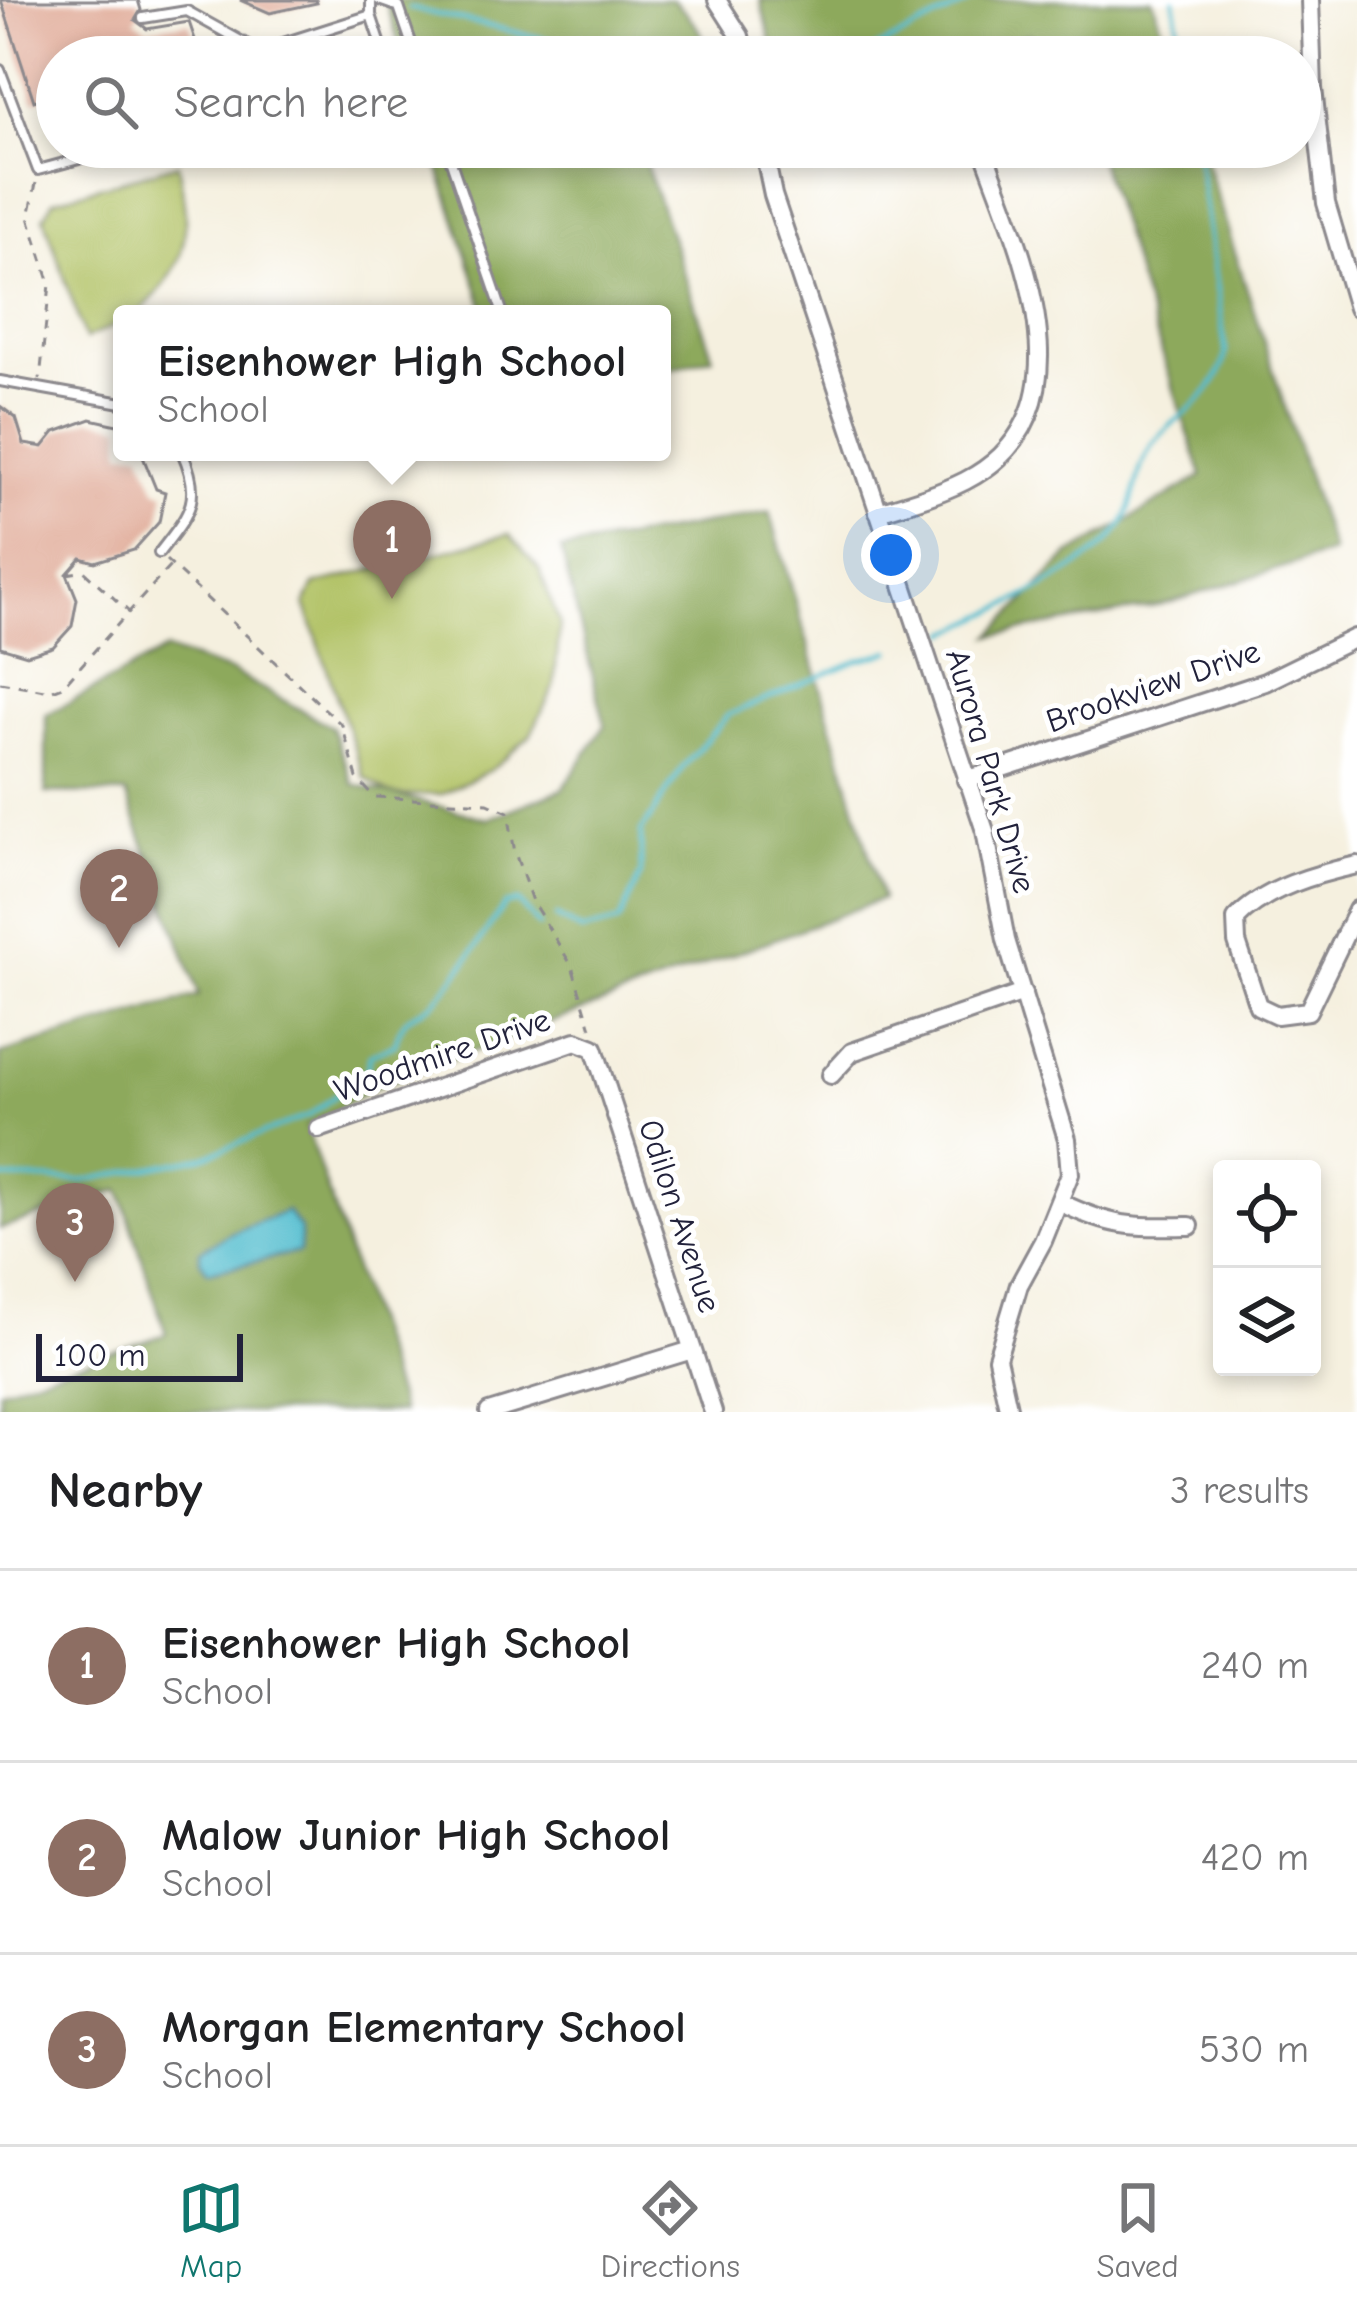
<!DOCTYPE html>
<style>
body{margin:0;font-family:"Comic Neue",sans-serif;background:#f2f2f2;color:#202124}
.controls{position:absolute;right:36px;bottom:36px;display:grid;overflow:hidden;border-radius:12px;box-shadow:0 6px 18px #0003}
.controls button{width:108px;height:108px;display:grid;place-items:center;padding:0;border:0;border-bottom:3px solid #e0e0e0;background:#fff;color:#202124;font:60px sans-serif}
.scale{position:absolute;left:36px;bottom:30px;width:207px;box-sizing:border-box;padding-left:12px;border:6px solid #22223b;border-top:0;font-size:33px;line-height:42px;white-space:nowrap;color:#22223b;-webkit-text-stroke:9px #fff;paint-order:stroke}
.you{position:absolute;left:891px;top:555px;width:42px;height:42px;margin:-30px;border:9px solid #fff;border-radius:50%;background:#1a73e8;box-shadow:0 0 0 18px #1a73e833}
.badge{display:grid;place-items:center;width:78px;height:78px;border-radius:50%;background:#0f766e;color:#fff;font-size:39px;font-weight:700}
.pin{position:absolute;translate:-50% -99px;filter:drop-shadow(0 3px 6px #0008)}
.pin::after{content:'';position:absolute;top:63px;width:42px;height:36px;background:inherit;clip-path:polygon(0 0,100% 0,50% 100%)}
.popup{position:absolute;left:113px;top:305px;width:558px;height:156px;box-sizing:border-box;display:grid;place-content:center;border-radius:12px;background:#fff;filter:drop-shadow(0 3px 9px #0005);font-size:39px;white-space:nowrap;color:#757577}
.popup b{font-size:45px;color:#202124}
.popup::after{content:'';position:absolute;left:50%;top:100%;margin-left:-24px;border:24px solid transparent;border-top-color:#fff}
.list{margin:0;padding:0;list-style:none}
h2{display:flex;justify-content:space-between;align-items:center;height:156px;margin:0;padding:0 48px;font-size:51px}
h2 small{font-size:39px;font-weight:400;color:#757577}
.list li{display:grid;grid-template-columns:78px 1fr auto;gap:36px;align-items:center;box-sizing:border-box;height:192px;padding:0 48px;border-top:3px solid #e0e0e0}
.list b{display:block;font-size:45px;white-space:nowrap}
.list p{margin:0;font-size:39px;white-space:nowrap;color:#757577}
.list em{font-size:39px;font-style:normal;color:#757577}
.icon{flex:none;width:66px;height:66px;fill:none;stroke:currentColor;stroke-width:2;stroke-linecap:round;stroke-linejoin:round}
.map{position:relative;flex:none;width:1357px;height:1412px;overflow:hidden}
.search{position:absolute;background:#fff;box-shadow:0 6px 18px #0003;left:36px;right:36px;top:36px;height:132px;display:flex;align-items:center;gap:30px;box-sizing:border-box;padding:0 42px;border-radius:66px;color:#757577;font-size:45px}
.sheet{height:732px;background:#fff}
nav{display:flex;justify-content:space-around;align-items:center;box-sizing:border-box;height:168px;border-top:3px solid #e0e0e0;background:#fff;font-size:33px;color:#757577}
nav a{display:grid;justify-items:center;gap:6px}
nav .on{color:#0f766e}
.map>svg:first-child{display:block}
.green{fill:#b2c367;stroke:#6a7251;stroke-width:3}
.forest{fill:#8da95c;stroke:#58664c;stroke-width:3}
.water{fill:#52bdcf;stroke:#3a7085;stroke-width:3}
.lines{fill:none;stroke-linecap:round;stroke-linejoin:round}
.stream{stroke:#52bdcf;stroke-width:4.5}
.building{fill:#e0aa97}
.lane-casing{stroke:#8c898d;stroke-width:14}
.street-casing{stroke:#8c898d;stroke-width:22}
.path{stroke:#8c898d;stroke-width:3;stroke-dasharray:9 9;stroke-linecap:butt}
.lane{stroke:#fff;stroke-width:8}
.street{stroke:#fff;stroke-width:16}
.labels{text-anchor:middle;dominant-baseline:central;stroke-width:10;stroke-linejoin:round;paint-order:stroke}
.street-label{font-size:33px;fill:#22223b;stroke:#fff}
</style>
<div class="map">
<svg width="1357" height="1412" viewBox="0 0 1357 1412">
<rect width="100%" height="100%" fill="#fff"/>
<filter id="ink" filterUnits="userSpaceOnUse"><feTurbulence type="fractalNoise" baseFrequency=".00833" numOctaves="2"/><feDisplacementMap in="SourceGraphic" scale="24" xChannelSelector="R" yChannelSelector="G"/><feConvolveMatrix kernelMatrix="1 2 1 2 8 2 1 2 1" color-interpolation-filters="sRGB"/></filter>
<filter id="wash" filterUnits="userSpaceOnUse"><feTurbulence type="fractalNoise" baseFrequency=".004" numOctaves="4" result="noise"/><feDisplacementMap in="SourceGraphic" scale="48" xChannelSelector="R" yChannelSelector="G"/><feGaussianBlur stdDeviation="2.7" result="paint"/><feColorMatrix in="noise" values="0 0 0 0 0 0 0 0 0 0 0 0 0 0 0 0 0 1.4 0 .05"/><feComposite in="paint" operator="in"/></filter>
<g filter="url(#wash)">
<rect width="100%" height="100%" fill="#f5f0df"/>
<path class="green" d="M178 164C191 234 191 263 137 314H122V322L85 339 44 217 54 200Z
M509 534 539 569 560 625 554 687 530 736 492 769 442 794 393 796 364 777 305 604 314 585Z"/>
<path class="forest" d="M392 0H672C688 12 708 37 708 57H403L386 2Z
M760 0H1153L1172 57H1056L1029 34 965 57H775Z
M432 147H640L713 357 662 371V314H486Z
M1095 147H1201L1332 552 1162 605 991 636 1068 556 1202 476Z
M770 512 882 899 375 1088 306 1126 402 1412H0V1389L166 1334 120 1190 0 1229V1054L199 995 126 794 46 793V715L166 650 232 672 332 727 353 784 487 819 563 789 605 725 561 550Z"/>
<path class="water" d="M287 1211 300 1229V1252L208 1272 200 1261V1251L230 1233Z"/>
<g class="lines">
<path class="stream" d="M1174 0 1183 57
M409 8 625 57
M859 57 974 0
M948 633C994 612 1092 569 1120 528 1137 503 1134 468 1154 443 1182 407 1215 403 1226 353L1196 147
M556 917 582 931 619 922 641 874V832L683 767 728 715 859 660 891 651
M0 1178 82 1181 203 1157 310 1115 366 1072 370 1055 395 1044C406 1004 418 1020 438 998 463 970 483 935 505 904L518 902 539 926"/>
</g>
<g id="blocks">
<path class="building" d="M1 0H138L141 10 135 20 147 29 189 22 201 57H57V94L34 101Z
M240 0H316L317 3 270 13Z
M0 406 16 418 24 444 43 447 55 432 91 419 122 426V452H141L156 489 165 492 159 522 134 550 95 562 81 558 67 574 77 599 72 626 53 647 27 655 0 647Z"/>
</g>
</g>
<g filter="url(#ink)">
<use href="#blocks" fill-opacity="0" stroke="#8c898d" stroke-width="3"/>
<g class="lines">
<defs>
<path id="lane" d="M371 0V15L385 57
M379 0 399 7 416 57
M143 18 187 11 257 50
M239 57 371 15
M0 70 38 170 124 147
M446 147 503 314
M0 381 122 403
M159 553C188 515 204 501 182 452"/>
<path id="street" d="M717 0 740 36 745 57
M1310 0 1313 88 1326 203 1357 308
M763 147 773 195 985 831 1006 940 1067 1139 1070 1174 1043 1241 1019 1285 997 1358 1009 1412
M878 512C908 503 937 495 965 481 1093 415 1024 259 987 160
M966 780 1265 682 1355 638
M1357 865C1316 874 1265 888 1236 919L1237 942 1258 1006 1277 1015 1308 1011 1357 910
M831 1075 852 1052 1023 993
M319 1129 576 1041 594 1048 713 1412
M1059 1202C1113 1228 1132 1227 1190 1226
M489 1412 692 1350"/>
</defs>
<use href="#lane" class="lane-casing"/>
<use href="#street" class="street-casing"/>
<path class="path" d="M36 183 29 217 50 284 40 379
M166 560 342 725 357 778 374 797 488 803 508 812 515 853 532 901 572 966 591 1028
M67 574 84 571 128 611
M0 682 50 691 63 686 170 566"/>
<use href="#lane" class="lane"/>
<use href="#street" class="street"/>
</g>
</g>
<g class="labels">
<g class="street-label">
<text transform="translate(1153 686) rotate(-19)">Brookview Drive</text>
<text transform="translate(991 771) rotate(74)">Aurora Park Drive</text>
<text transform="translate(442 1055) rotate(-19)">Woodmire Drive</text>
<text transform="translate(680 1216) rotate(72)">Odilon Avenue</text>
</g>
</g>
</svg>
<div class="controls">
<button><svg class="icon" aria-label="locate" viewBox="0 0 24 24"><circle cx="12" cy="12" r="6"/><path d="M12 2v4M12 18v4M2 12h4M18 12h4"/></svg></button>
<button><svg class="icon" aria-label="layers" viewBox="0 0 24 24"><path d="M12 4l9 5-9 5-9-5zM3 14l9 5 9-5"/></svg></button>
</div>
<div class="scale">100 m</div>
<div class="you"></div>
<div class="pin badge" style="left:392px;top:599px;background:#8d6e63">1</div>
<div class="popup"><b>Eisenhower High School</b>School</div>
<div class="pin badge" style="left:119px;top:948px;background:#8d6e63">2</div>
<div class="pin badge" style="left:75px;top:1282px;background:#8d6e63">3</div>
<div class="search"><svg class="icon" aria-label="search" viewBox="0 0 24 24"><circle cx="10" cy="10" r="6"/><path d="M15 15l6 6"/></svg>Search here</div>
</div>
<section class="sheet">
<h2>Nearby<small>3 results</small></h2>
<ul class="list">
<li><span class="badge" style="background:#8d6e63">1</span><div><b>Eisenhower High School</b><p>School</p></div><em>240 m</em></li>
<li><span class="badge" style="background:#8d6e63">2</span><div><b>Malow Junior High School</b><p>School</p></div><em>420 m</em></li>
<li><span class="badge" style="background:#8d6e63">3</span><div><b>Morgan Elementary School</b><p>School</p></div><em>530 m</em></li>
</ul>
</section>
<nav>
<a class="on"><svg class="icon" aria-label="map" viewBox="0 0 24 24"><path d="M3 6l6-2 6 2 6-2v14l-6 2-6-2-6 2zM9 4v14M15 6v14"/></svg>Map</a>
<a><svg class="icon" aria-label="directions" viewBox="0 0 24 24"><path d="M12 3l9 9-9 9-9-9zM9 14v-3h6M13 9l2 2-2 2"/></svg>Directions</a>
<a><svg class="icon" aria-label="saved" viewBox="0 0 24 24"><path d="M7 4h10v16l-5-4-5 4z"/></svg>Saved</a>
</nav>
